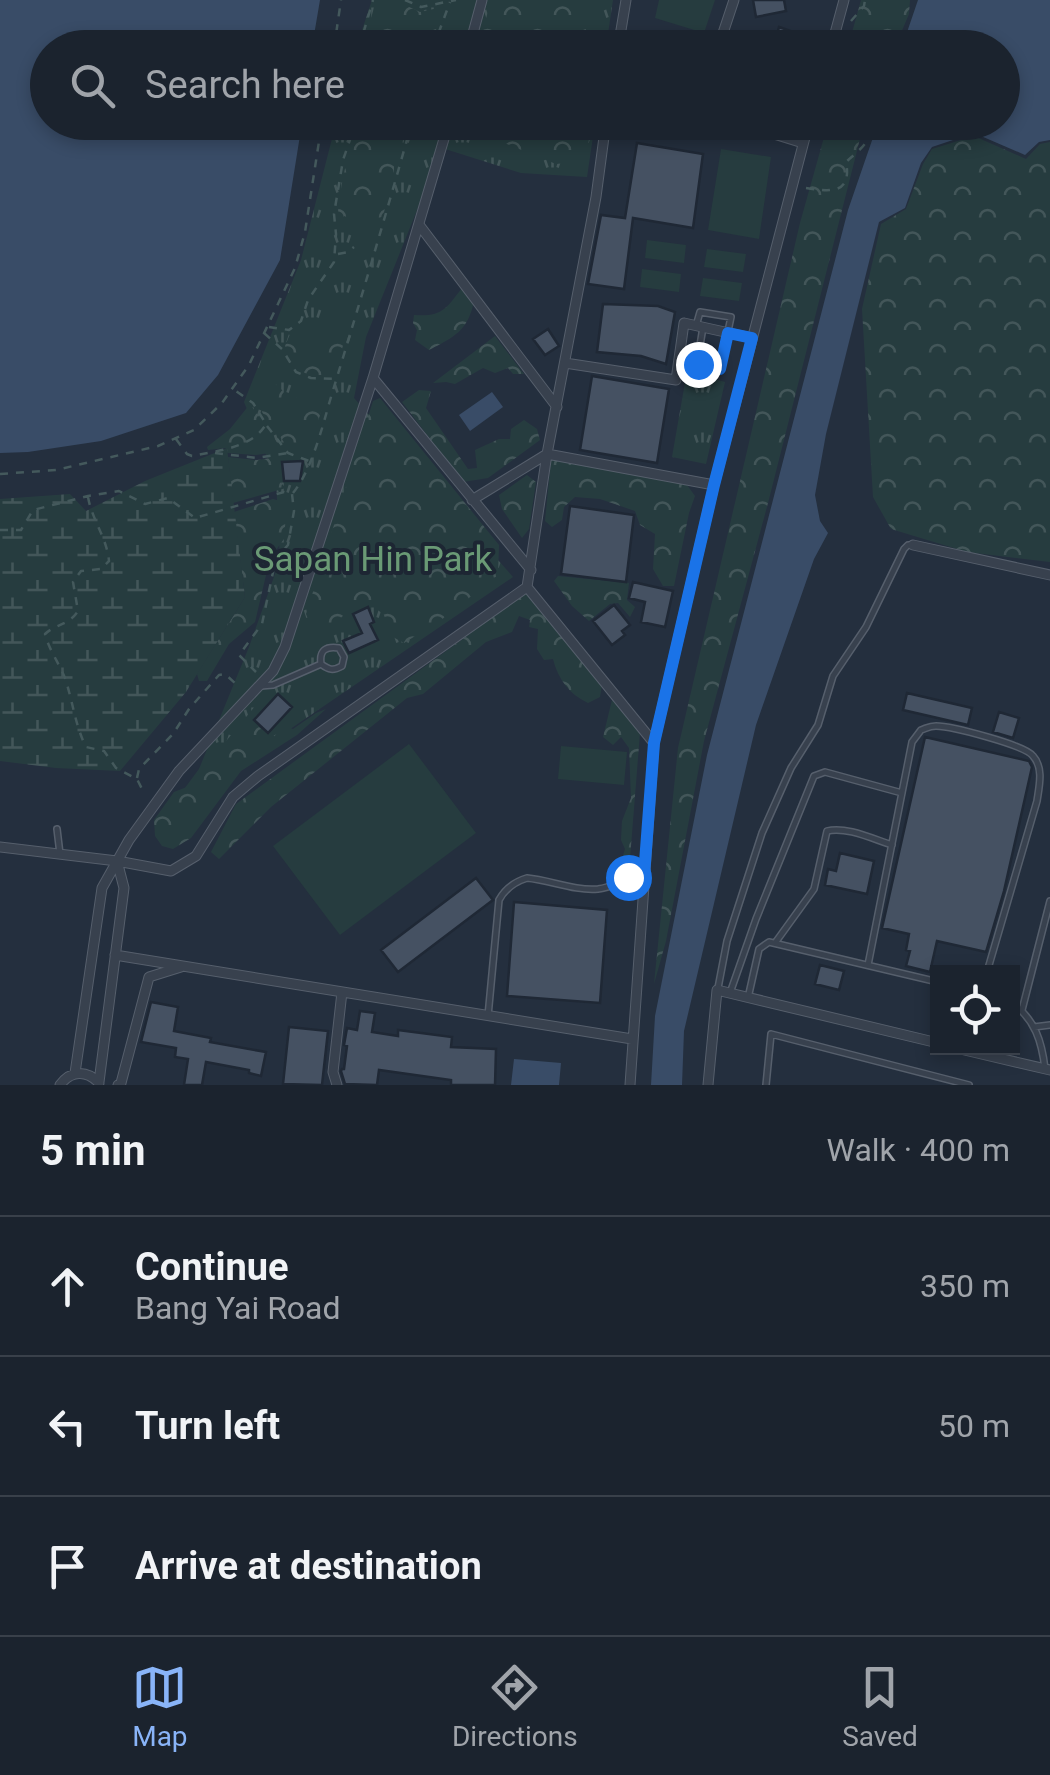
<!DOCTYPE html>
<meta charset="utf-8">
<style>
body{margin:0;font-family:Roboto,sans-serif;background:#242b36;color:#f1f3f6}
.controls{position:absolute;right:30px;bottom:30px;display:grid;overflow:hidden;border-radius:0px;box-shadow:0 5px 15px #0003}
.controls button{width:90px;height:90px;display:grid;place-items:center;padding:0;border:0;border-bottom:2px solid #39404a;background:#1b232e;color:#f1f3f6;font:50px sans-serif}
.stop{position:absolute;width:30px;height:30px;margin:-22px;border:8px solid #1a73e8;border-radius:50%;background:#fff}
.stop.end{background:#1a73e8;border-color:#fff;box-shadow:0 2px 10px #0008}
.list{margin:0;padding:0;list-style:none}
h2{display:flex;justify-content:space-between;align-items:center;height:130px;margin:0;padding:0 40px;font-size:42px}
h2 small{font-size:32px;font-weight:400;color:#a0a4aa}
.list li{display:grid;grid-template-columns:65px 1fr auto;gap:30px;align-items:center;box-sizing:border-box;height:140px;padding:0 40px;border-top:2px solid #39404a}
.list b{display:block;font-size:38px;white-space:nowrap}
.list p{margin:0;font-size:32px;white-space:nowrap;color:#a0a4aa}
.list em{font-size:32px;font-style:normal;color:#a0a4aa}
.icon{flex:none;width:55px;height:55px;fill:none;stroke:currentColor;stroke-width:2;stroke-linecap:round;stroke-linejoin:round}
.map{position:relative;flex:none;width:1050px;height:1085px;overflow:hidden}
.search{position:absolute;background:#1b232e;box-shadow:0 5px 15px #0003;left:30px;right:30px;top:30px;height:110px;display:flex;align-items:center;gap:25px;box-sizing:border-box;padding:0 35px;border-radius:55px;color:#a0a4aa;font-size:38px}
.sheet{height:550px;background:#1b232e}
nav{display:flex;justify-content:space-around;align-items:center;box-sizing:border-box;height:140px;border-top:2px solid #39404a;background:#1b232e;font-size:28px;color:#a0a4aa}
nav a{display:grid;justify-items:center;gap:5px}
nav .on{color:#89b4f8}
.map>svg:first-child{display:block}
.grass{fill:url(#grass-tufts)}
.forest{fill:url(#forest-crowns)}
.wetland{fill:url(#wetland-marsh)}
.pitch{fill:#263c3f}
.water{fill:#394c67}
.building{fill:#455162;stroke:#1f2835;stroke-width:2.5}
.lines{fill:none;stroke-linecap:round;stroke-linejoin:round}
.service-casing{stroke:#565f6c;stroke-width:8}
.minor-casing{stroke:#565f6c;stroke-width:11}
.path{stroke:#44595c;stroke-width:2.5;stroke-dasharray:8 8;stroke-linecap:butt}
.service{stroke:#38414e;stroke-width:5}
.minor{stroke:#38414e;stroke-width:9}
.route{stroke:#1a73e8;stroke-width:12}
.labels{text-anchor:middle;dominant-baseline:central;stroke-width:8;stroke-linejoin:round;paint-order:stroke}
.park-label{font-size:35px;fill:#6a9a75;stroke:#1d2633}
</style>
<div class="map">
<svg width="1050" height="1085" viewBox="0 0 1050 1085">
<defs>
<pattern id="grass-tufts" width="24" height="20" patternUnits="userSpaceOnUse" patternTransform="scale(2.5)"><rect width="24" height="20" fill="#263c3f"/><path d="M3 7l-1-3M5 7V3M7 7l1-3M15 17l-1-3M17 17v-4M19 17l1-3" fill="none" stroke="#435659"/></pattern>
<pattern id="forest-crowns" width="20" height="18" patternUnits="userSpaceOnUse" patternTransform="scale(2.5)"><rect width="20" height="18" fill="#263c3f"/><path d="M2 6a3 3 0 1 1 6 0M12 15a3 3 0 1 1 6 0" fill="none" stroke="#435659"/></pattern>
<pattern id="wetland-marsh" width="20" height="14" patternUnits="userSpaceOnUse" patternTransform="scale(2.5)"><rect width="20" height="14" fill="#263c3f"/><path d="M1 5h8M5 5V1M11 12h8M15 12V8" fill="none" stroke="#435659"/></pattern>
</defs>
<rect width="100%" height="100%" fill="#242f3e"/>
<path class="grass" d="M372 0H613L606 47 356 48Z
M336 123H595L587 177 521 173 442 148 366 337 354 398 513 577 233 768 159 823 199 769 249 647 280 560 276 479 244 402 301 260Z
M687 371 725 382 706 464 672 457Z"/>
<path class="forest" d="M394 0 420 12 447 6 428 47H363L375 4 390 10Z
M491 0H591L585 35 601 47H523L522 45 509 39 503 46 480 41Z
M861 0H910L909 14 895 47H848Z
M355 123H377L386 132 395 129 405 130 402 145 394 154V173L383 216 357 232 358 221 344 216 338 225C337 205 342 183 346 164 350 150 358 137 355 123Z
M455 123H522L540 129 554 131 574 123H592L585 161 556 164Z
M828 123H864L768 503 704 741 666 941 654 984 678 748 800 223Z
M974 136 1026 159 1040 144 1050 142V562L967 552 891 529 873 497 862 309 881 224 906 209 923 164 932 149Z
M462 288 474 301C468 331 454 337 429 350L415 340 417 330 413 323 414 315C442 317 446 309 462 288Z
M349 326 334 375 312 376 303 372 304 365 290 358 285 346 290 334 296 330V342L315 345Z
M495 336 524 374H513L508 368 495 373 483 368 455 384 446 382 433 383Z
M269 378 282 390 292 407 298 395 299 380 331 383 306 456 289 449 262 412V395Z
M419 390 431 391 426 408 468 469 477 468 475 450 499 439H510L511 429 524 420 537 429 540 440 488 478 463 482 402 402Z
M380 398 499 545 498 575 441 620 404 643 391 636 384 615 368 602C348 606 338 621 326 636L312 629 306 614 373 401Z
M250 404 283 451 256 455 227 453 226 448 208 450 207 447 230 429Z
M285 456 279 465 280 482 286 488 233 503 228 457 257 460Z
M551 460 573 462 687 485 695 496 689 513 674 586H663L653 569 655 534 640 525 635 511 600 499 575 497 564 507 562 520 552 527 545 521Z
M527 475 536 482 529 529 522 538 502 509 499 495Z
M273 499 287 503 284 539 270 558 255 622 229 644 207 681H199L197 674 245 597 234 512Z
M558 576 629 583 627 600 635 607 630 617 618 603 610 604 589 621 572 606 554 581Z
M527 592 602 685 600 697 588 703C569 694 558 679 553 659L544 660 537 649 538 629 529 627 530 620 519 616 512 632 486 642 423 694 407 698 271 807 219 859 211 852 236 804Z
M266 693H278L253 721 271 739 286 726 293 729 316 713 326 709 297 735 241 771 191 838 173 849 162 846 155 836 154 820 174 792 197 783 202 770Z
M612 700 640 733 629 871 622 859 625 849 621 840 622 821 631 798 629 748 621 737 613 745 603 737Z"/>
<path class="wetland" d="M227 448 245 597 186 692 120 771 56 768 0 761V499L70 494 86 511 145 481Z"/>
<path class="pitch" d="M659 0H715L704 33 655 18Z
M721 149 771 157 759 239 708 230Z
M647 240 686 245 684 263 645 258Z
M707 249 746 254 743 272 704 267Z
M642 269 681 274 679 292 640 287Z
M703 278 742 283 739 301 700 296Z
M409 744 476 833 340 935 273 846Z
M561 746 627 752 624 785 558 779Z"/>
<path class="water" d="M0 0H320L312 47 48 48V122L302 123 280 260 218 375 186 413 101 441 28 452 0 453Z
M918 0H1050V140L1039 142 1025 155 974 133 932 147 921 163 905 208 879 222 826 434 815 495 820 521 828 533 814 559 756 725 684 1031 682 1085H651L655 1016 707 755 848 210 878 123 1002 122V48L902 47Z
M492 392 503 407 470 431 459 415Z
M514 1059 561 1063 559 1085H511Z"/>
<path class="building" d="M753 0H784L786 11 756 17Z
M779 27 799 34 795 48H754L759 33 776 38Z
M637 143 703 154 693 228 633 218 624 289 588 284 601 215 625 218Z
M603 304 658 306 675 312 666 364 641 356 597 352Z
M548 329 559 346 545 355 533 339Z
M592 376 669 389 657 463 580 450Z
M303 461 300 481H284L282 462Z
M570 506 634 515 626 582 561 574Z
M633 582 673 591 665 627 641 622 645 602 629 598Z
M614 605 630 625 622 631 625 635 612 645 593 621Z
M368 607 374 622 370 624 378 640 349 653 343 641 362 633 353 614Z
M907 693 972 708 968 725 903 710Z
M278 694 292 707 268 733 254 720Z
M999 712 1019 718 1013 738 993 732Z
M925 737 1029 761 1032 767 1004 891 986 952 937 941 930 972 906 966 910 951 906 950 909 934 882 928Z
M840 853 874 861 867 894 825 885 828 869 836 871Z
M476 878 493 900 398 972 381 950Z
M514 902 607 910 600 1003 507 996Z
M820 965 844 971 839 990 815 984Z
M151 1002 178 1007 174 1031 211 1038 210 1042 266 1052 261 1076 249 1073V1070L206 1062 202 1085H184L188 1059 175 1057 176 1048 141 1042Z
M360 1011 375 1013 372 1032 398 1036V1030L452 1037 451 1047 496 1049 495 1085H451V1080L379 1070 377 1085 345 1084 341 1071 342 1069H344L347 1046 344 1045 347 1028 357 1030Z
M289 1027 328 1031 322 1085 283 1084Z"/>
<g class="lines">
<defs>
<path id="service" d="M679 360 720 369 731 317 700 312 696 326
M697 364 703 327
M261 686 273 685 321 664C329 670 333 671 342 666L344 657 339 648C326 646 319 650 321 664
M57 829 60 854
M775 943 814 889 827 831C846 826 873 839 892 845
M868 965 912 742 921 730C927 728 929 726 936 726 951 726 1025 745 1033 756 1044 768 1039 787 1037 801L987 972
M718 988 727 941 762 833 791 768 818 725 833 676 866 627 904 549 908 545H913
M730 993 756 919 814 776 825 772 902 793
M748 998 759 949 769 942 938 982
M1012 1003C1035 1019 1042 1042 1045 1069
M1022 1010 1050 901
M488 1016 499 900C505 889 514 882 527 878 550 880 574 891 598 889 616 887 624 877 644 877
M1034 1027 1050 1025
M766 1085 771 1034 969 1085"/>
<path id="minor" d="M469 48 482 0
M618 48 626 0
M718 48 734 0
M831 48 844 0
M736 122 803 143
M420 226 557 407
M565 363 676 380 684 323 752 338
M373 378 531 570
M472 500 547 454 714 485
M913 545 1050 575
M527 587 654 743
M0 847 117 861 171 871 196 856 233 797 258 776 527 587 547 454 596 197 606 122
M115 955 632 1039
M956 1048 1050 1070
M75 1073 102 888 129 840 179 771 273 671 285 647 373 378 449 122
M99 1082 124 888 117 861
M60 1085C71 1070 87 1070 99 1083
M118 1085 121 1083 149 977 181 967
M337 1085 333 1072 342 992
M630 1085 654 743 714 485 809 122
M708 1085 717 990 938 1043"/>
</defs>
<use href="#service" class="service-casing"/>
<use href="#minor" class="minor-casing"/>
<path class="path" d="M405 0 421 7 456 0
M851 21 864 6 865 0
M846 40 857 48
M334 48 341 0
M359 48 373 0
M433 48 450 2
M806 188C831 192 852 194 846 162 859 150 873 141 872 122
M338 254 348 252 354 247
M269 327 289 330 301 321 308 300 334 262 336 234 334 214 343 160 353 131 351 122
M264 333 282 349 296 372 311 378 335 379
M267 426 288 453 309 461
M176 439 187 454 192 456C216 451 253 448 266 424L253 403 233 389
M215 453 257 458 288 453
M0 474 56 470 158 446 194 430 222 403 249 365 295 268 305 232 322 122
M293 493C314 467 324 419 334 387 361 299 387 211 412 122
M88 497C92 520 107 538 109 561L101 569 81 571 73 582 78 611C69 625 56 624 45 634 49 650 59 663 65 678 73 702 75 725 86 747L104 751 116 768 137 779 143 791
M0 530H21L33 510 88 496 119 491 145 504 168 498 195 518 284 492 292 494 294 511 288 545 276 558 262 624 239 655 256 672
M137 778 139 769 173 734 189 709 219 675 225 674 237 685"/>
<use href="#service" class="service"/>
<use href="#minor" class="minor"/>
</g>
<g class="lines">
<path class="route" d="M628 877 644 876 654 743 714 485 752 338 728 333 720 369 698 364"/>
</g>
<g class="labels">
<g class="park-label">
<text x="373" y="559">Sapan Hin Park</text>
</g>
</g>
</svg>
<div class="controls">
<button><svg class="icon" aria-label="locate" viewBox="0 0 24 24"><circle cx="12" cy="12" r="6"/><path d="M12 2v4M12 18v4M2 12h4M18 12h4"/></svg></button>
</div>
<div class="stop" style="left:628px;top:877px"></div>
<div class="stop end" style="left:698px;top:364px"></div>
<div class="search"><svg class="icon" aria-label="search" viewBox="0 0 24 24"><circle cx="10" cy="10" r="6"/><path d="M15 15l6 6"/></svg>Search here</div>
</div>
<section class="sheet">
<h2>5 min<small>Walk · 400 m</small></h2>
<ul class="list">
<li><svg class="icon" aria-label="ahead" viewBox="0 0 24 24"><path d="M12 20V5M6 11l6-6 6 6"/></svg><div><b>Continue</b><p>Bang Yai Road</p></div><em>350 m</em></li>
<li><svg class="icon" aria-label="left" viewBox="0 0 24 24"><path d="M17 20v-9H6M10 6l-5 5 5 5"/></svg><div><b>Turn left</b></div><em>50 m</em></li>
<li><svg class="icon" aria-label="arrive" viewBox="0 0 24 24"><path d="M6 21V4h12l-3 4 3 4H6"/></svg><div><b>Arrive at destination</b></div></li>
</ul>
</section>
<nav>
<a class="on"><svg class="icon" aria-label="map" viewBox="0 0 24 24"><path d="M3 6l6-2 6 2 6-2v14l-6 2-6-2-6 2zM9 4v14M15 6v14"/></svg>Map</a>
<a><svg class="icon" aria-label="directions" viewBox="0 0 24 24"><path d="M12 3l9 9-9 9-9-9zM9 14v-3h6M13 9l2 2-2 2"/></svg>Directions</a>
<a><svg class="icon" aria-label="saved" viewBox="0 0 24 24"><path d="M7 4h10v16l-5-4-5 4z"/></svg>Saved</a>
</nav>
